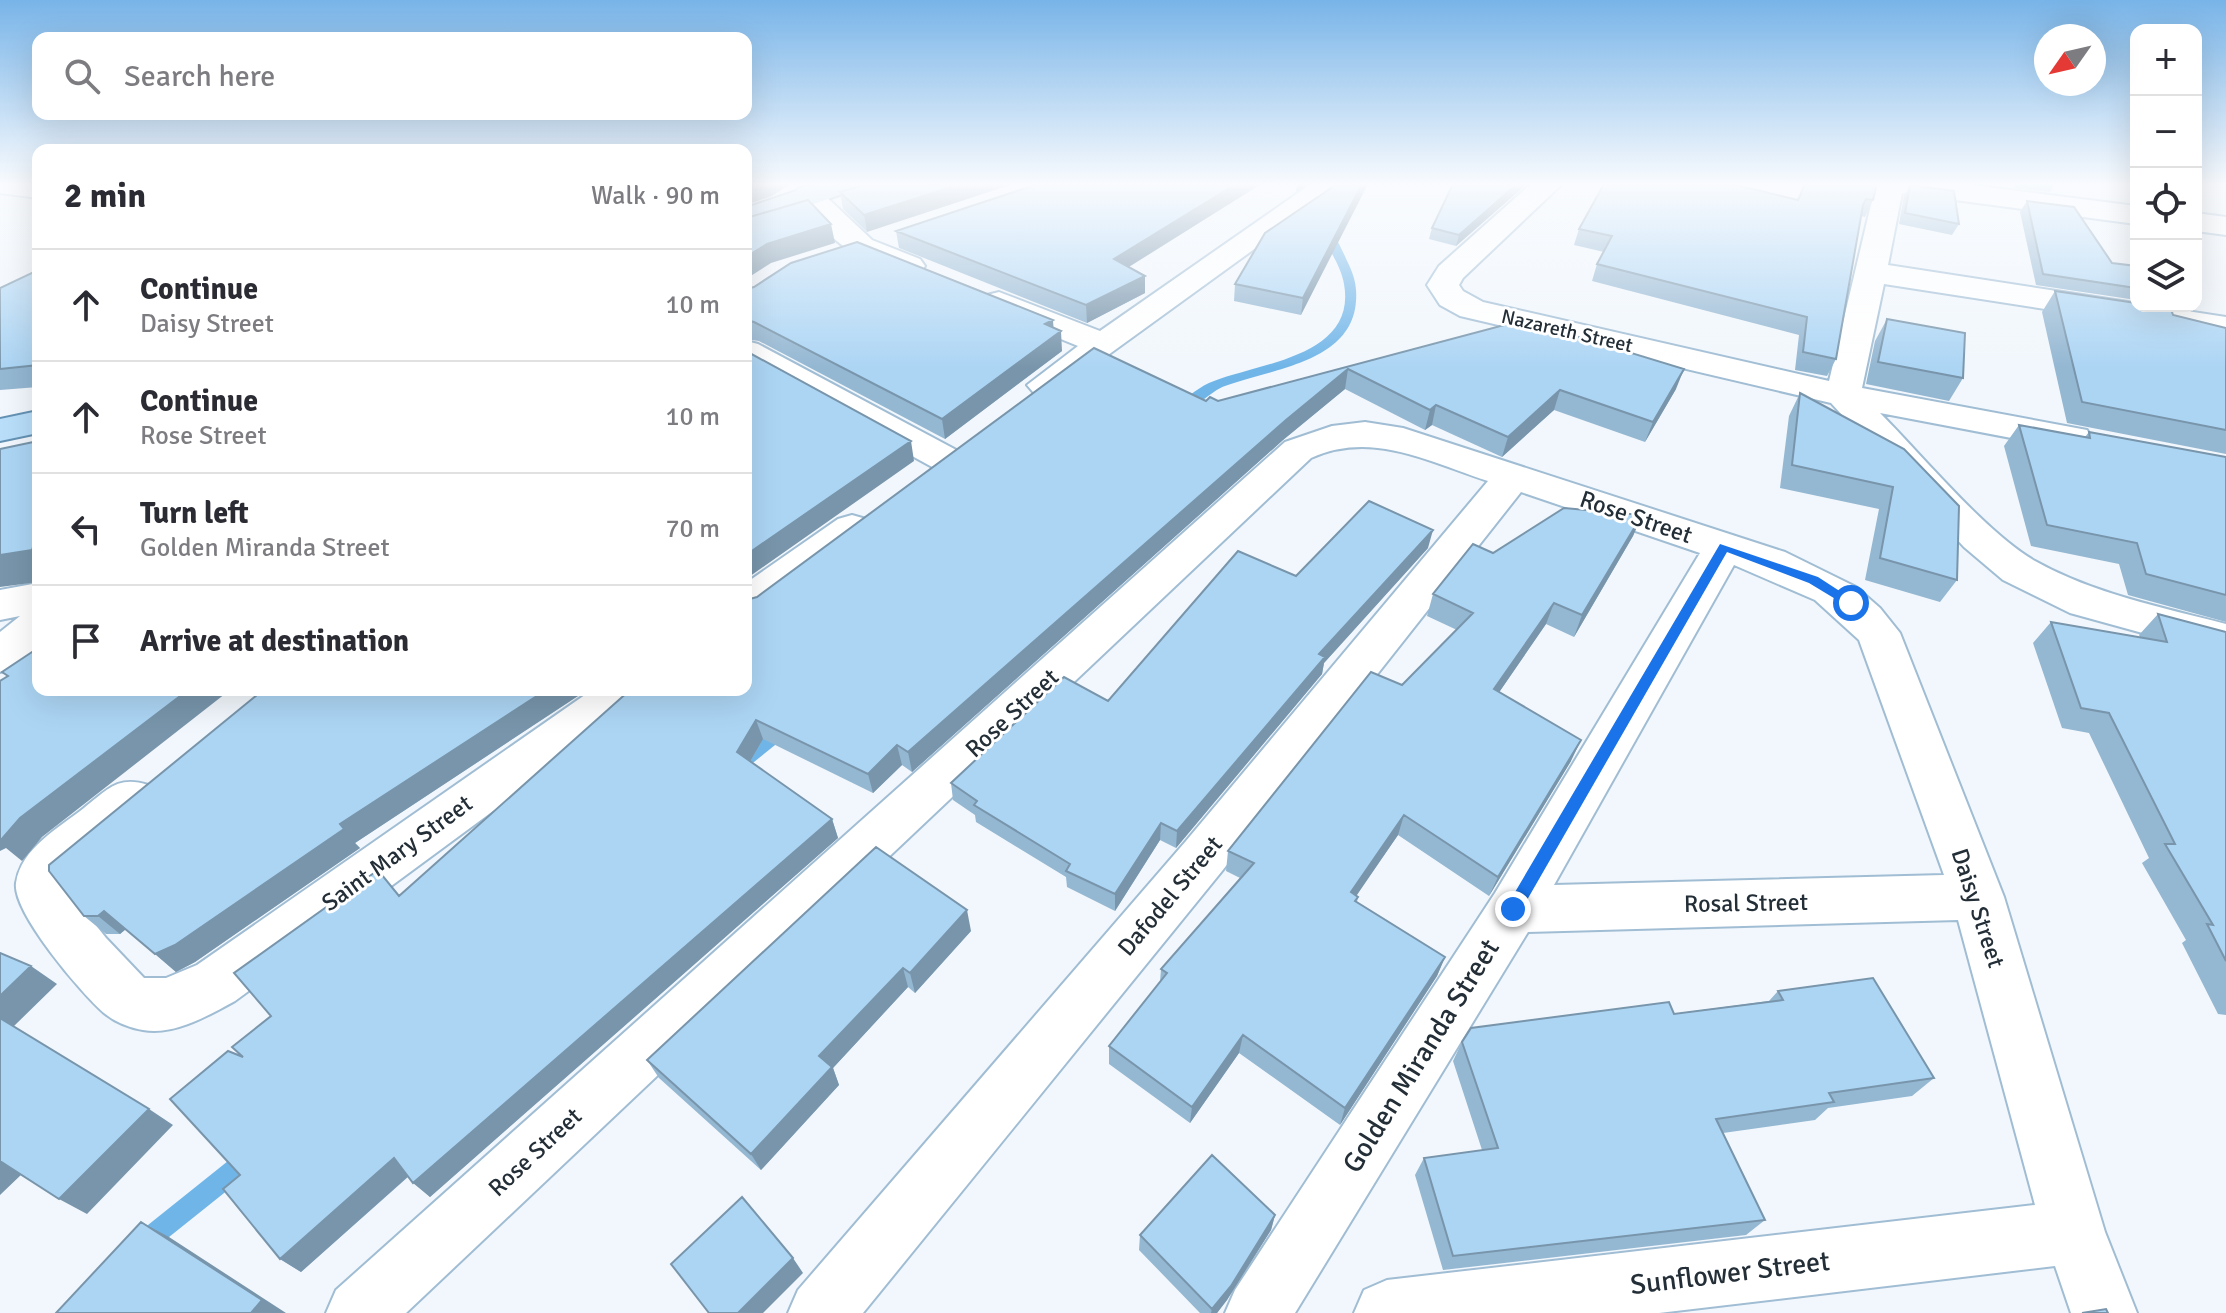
<!DOCTYPE html>
<meta charset="utf-8">
<style>
body{margin:0;font-family:Signika,sans-serif;background:#f7f7f7;color:#2b2b33}
.controls{position:absolute;right:24px;top:24px;display:grid;overflow:hidden;border-radius:16px;box-shadow:0 8px 32px #0002}
.controls button{width:72px;height:72px;display:grid;place-items:center;padding:0;border:0;border-bottom:2px solid #e1e1e2;background:#fff;color:#2b2b33;font:40px sans-serif}
.compass{position:absolute;left:2034px;top:24px;width:72px;height:72px;border-radius:50%;background:#fff;box-shadow:0 8px 32px #0002;rotate:236deg}
.stop{position:absolute;width:24px;height:24px;margin:-18px;border:6px solid #1a73e8;border-radius:50%;background:#fff}
.stop.end{background:#1a73e8;border-color:#fff;box-shadow:0 2px 8px #0008}
.list{margin:0;padding:0;list-style:none}
h2{display:flex;justify-content:space-between;align-items:center;height:104px;margin:0;padding:0 32px;font-size:34px}
h2 small{font-size:26px;font-weight:400;color:#7c7c81}
.list li{display:grid;grid-template-columns:52px 1fr auto;gap:24px;align-items:center;box-sizing:border-box;height:112px;padding:0 32px;border-top:2px solid #e1e1e2}
.list b{display:block;font-size:30px;white-space:nowrap}
.list p{margin:0;font-size:26px;white-space:nowrap;color:#7c7c81}
.list em{font-size:26px;font-style:normal;color:#7c7c81}
.icon{flex:none;width:44px;height:44px;fill:none;stroke:currentColor;stroke-width:2;stroke-linecap:round;stroke-linejoin:round}
.map{position:relative;flex:none;width:2226px;height:1313px;overflow:hidden}
.search{position:absolute;background:#fff;box-shadow:0 8px 32px #0002;left:32px;top:32px;width:720px;height:88px;display:flex;align-items:center;gap:20px;box-sizing:border-box;padding:0 28px;border-radius:16px;color:#7c7c81;font-size:30px}
.panel{position:absolute;background:#fff;box-shadow:0 8px 32px #0002;left:32px;top:144px;width:720px;height:552px;border-radius:16px}
.map>svg:first-child{display:block}
.lines{fill:none;stroke-linecap:round;stroke-linejoin:round}
.stream{fill:#70b5e8;fill-rule:evenodd}
.street-casing{stroke:#a0bdd4;stroke-width:4}
.primary-casing{stroke:#6592b4;stroke-width:4}
.street{fill:#fff;fill-rule:evenodd}
.primary{fill:#b8defa;fill-rule:evenodd}
.wall{fill:#94b7d2}
.shaded-wall{fill:#7895ab}
.building{fill:#acd5f4;stroke:#7895ab;stroke-width:2}
.route{fill:#1a73e8}
.labels{text-anchor:middle;dominant-baseline:central;stroke-width:6;stroke-linejoin:round;paint-order:stroke}
.far-street-label{font-size:20px;fill:#232e37;stroke:#fff}
.street-label{font-size:24px;fill:#232e37;stroke:#fff}
.near-street-label{font-size:28px;fill:#232e37;stroke:#fff}
</style>
<div class="map">
<svg width="2226" height="1313" viewBox="0 0 2226 1313">
<rect width="100%" height="100%" fill="#f1f7fc"/>
<g class="lines">
<path class="stream" d="M1327 230C1337 235 1344 255 1349 265 1355 278 1357 288 1356 301 1352 363 1270 369 1225 386 1210 391 1193 413 1177 411V405C1189 396 1200 386 1214 381 1260 363 1357 356 1344 284 1341 266 1329 250 1321 233Z
M784 721 790 723 792 728 790 733 749 766 743 768 737 766 734 761 737 756Z
M251 1146 259 1149 262 1157 259 1165 149 1253 141 1256 133 1253 130 1245 133 1237 243 1149Z"/>
<defs>
<path id="street" d="M0 184H38V198L0 193Z
M1311 184H1344L1057 392 1045 396 1033 392 1027 385 1078 346 987 309 983 302 987 295 999 292 1100 331Z
M1531 184H1562L1463 278 1459 285 1463 291 1483 302 1829 381 1876 184H1963L2136 206V224L1902 193 1888 265 2226 317V337L1884 284 1862 388 2087 430 2092 438 2087 446 2074 450 1880 413C1922 455 1986 533 2035 561 2094 594 2161 607 2226 624V656L2070 613 2003 580 1964 547 1831 403 1460 316 1440 305 1427 285 1439 266Z
M808 186 818 189 872 240 920 259 925 266 920 273C877 283 816 228 793 195L798 189Z
M2196 213 2226 217V235L2196 231Z
M746 341 758 344 960 452 966 460 960 468 947 472 934 468 746 365Z
M1365 422 1403 428 1785 552 1856 587 1880 608 1900 633 2004 897 2105 1232 2137 1313H2071L2055 1266 1659 1313H1354L1364 1290 1387 1280 2035 1205 1958 920 1528 932 1295 1313H1225L1235 1290 1495 893 1700 553 1521 492 1222 871 863 1313H788L798 1290 1186 841 1488 481C1429 462 1372 430 1311 458L406 1313H326L336 1290 1285 442 1332 426ZM1734 565 1815 600 1859 640 1944 875 1554 885Z
M852 515 866 519 872 528 866 537 761 615 746 619V583L838 519Z
M38 583V649L16 668 0 672V632L20 616 0 620V590Z
M592 690H648L641 702 235 1001C209 1015 174 1036 143 1030 130 1028 115 1022 104 1013 82 994 12 912 16 883 21 848 59 828 84 808 107 790 118 775 148 785L155 799 148 813 73 875 67 889 106 938 144 978H166L197 965Z"/>
<path id="primary" d="M817 184H858L854 190 746 227V208Z
M38 411V433L0 441V419Z"/>
</defs>
<use href="#street" class="street-casing"/>
<use href="#primary" class="primary-casing"/>
<use href="#street" class="street"/>
<use href="#primary" class="primary"/>
</g>
<path class="wall" d="M868 184 867 232 843 209 840 192Z
M1261 184 1129 267 1145 276V293L1087 323 899 248 896 231Z
M1527 184 1456 246 1429 239 1432 228Z
M1804 184H1877L1873 200 1865 217 1861 216 1836 359 1827 376 1795 370 1799 335 1592 281 1597 264 1604 252 1574 245 1579 229 1798 200Z
M2014 184H2055L2050 192 2015 188Z
M1910 185 1959 224 1952 235 1899 224 1904 196Z
M1331 188 1301 315 1234 301 1235 284Z
M2027 201 2112 263 2136 266V300L2036 285 2020 212Z
M38 270V387L0 390V288Z
M746 289 1053 327 1062 351 945 439 759 341 746 339Z
M2055 291 2173 315 2226 328V454L2067 423 2042 312Z
M1887 319 1963 378 1949 401 1866 384 1875 341Z
M1523 320 1676 389 1645 442 1554 410 1502 457 1432 425 1425 430 1345 389 1283 440 912 772 902 765 873 793 763 739 750 762 832 819 838 838 430 1197 408 1177 301 1272 280 1259 240 1175 243 1057 271 1016 399 896 757 597 1206 401H1218Z
M1800 393 1904 449 1957 580 1940 602 1865 580 1879 509 1780 488 1789 416Z
M2019 425 2085 437 2089 432 2226 457V622L2128 595 2119 564 2031 546 2004 446Z
M1642 515 1633 536 1574 637 1546 624 1499 692 1571 761 1489 896 1398 835 1356 895 1358 897 1357 902 1445 957 1437 976 1340 1125 1239 1053 1190 1123 1109 1064V1046L1160 982 1161 969 1240 878 1226 871 1228 851 1402 685 1457 630 1427 616 1433 594 1493 553Z
M1428 548 1324 663 1322 674 1176 848 1160 840 1115 911 1067 887 1066 877 976 822 975 815 953 800 951 783 1108 701 1296 576Z
M2158 614 2226 632V1015L2218 1014 2182 943 2186 940 2142 863 2149 858 2089 733 2062 728 2033 643 2051 622 2140 637 2139 635Z
M263 690H587L355 843 360 848 195 962 176 972 126 929 120 934H106L84 916Z
M971 931 915 993 908 987 833 1068 839 1085 761 1170 659 1078 647 1060Z
M1778 991 1934 1078 1912 1096 1828 1108 1815 1120 1723 1133 1765 1220 1746 1235 1443 1270 1415 1175 1424 1158 1482 1150 1453 1061 1462 1042 1769 1001Z
M1275 1215 1271 1230 1227 1300 1217 1313H1200L1139 1250 1140 1235Z"/>
<path class="shaded-wall" d="M750 184H790L772 196 746 205V185Z
M961 184H1013L867 232 864 215Z
M1236 184H1261L1114 276V259Z
M1297 184H1309L1296 192Z
M1362 184H1368L1301 315 1303 298Z
M1517 184H1527L1456 246 1459 235Z
M831 224 835 243 771 263 746 279V257L767 244Z
M1145 276V293L1087 323 1086 305Z
M1053 320 1054 336 1061 331 1062 351 945 439 942 419 1045 324Z
M1348 369 1345 389 1283 440 912 772 908 752 1286 420Z
M1684 369 1676 389 1645 442 1653 422Z
M1560 390 1554 410 1502 457 1508 437Z
M1436 405 1432 425 1425 430 1430 410Z
M911 441 914 461 746 579V555Z
M1642 515 1633 536 1574 637 1582 615Z
M1433 530 1428 548 1324 663 1322 674 1176 848 1177 831 1319 654Z
M38 533V582L0 587V555Z
M1554 603 1546 624 1487 710 1494 689Z
M188 690H230L42 837 22 861 6 848 0 851V841L20 818Z
M546 690H587L355 843 360 848 195 962 176 972 155 954 340 824Z
M756 720 763 739 744 772 737 752Z
M1581 740 1571 761 1489 896 1498 877Z
M897 745 902 765 873 793 868 774Z
M1404 815 1398 835 1346 911 1351 892Z
M832 819 838 838 430 1197 413 1183Z
M1161 823 1160 840 1115 911V894Z
M967 910 971 931 915 993 910 973Z
M104 911 126 929 120 934 98 916Z
M1445 957 1437 976 1340 1125 1345 1108Z
M31 966 57 984 13 1027 0 1019V996Z
M903 968 908 987 833 1068 839 1085 761 1170 751 1154 819 1056Z
M1243 1035 1239 1053 1190 1123 1192 1107Z
M149 1109 173 1125 87 1214 59 1199Z
M394 1158 412 1173 301 1272 280 1259Z
M0 1160 23 1173 0 1195Z
M1275 1215 1271 1230 1227 1300 1217 1313H1211L1212 1309Z
M141 1222 169 1237 286 1313H251Z
M793 1258 803 1273 763 1313H738Z"/>
<path class="building" d="M868 184H961L864 215 840 192Z
M1038 184H1236L1114 259 1145 276 1086 305 896 231Z
M1335 184H1362L1303 298 1235 284 1265 233 1331 188Z
M1453 184H1517L1459 235 1432 228Z
M1604 184H1731L1798 200 1805 184H1877L1873 200 1866 199 1863 205 1836 359 1803 352 1807 317 1597 264 1612 236 1579 229Z
M1910 185 1954 191 1959 224 1905 213Z
M808 200 831 224 767 244 746 257V218Z
M2027 201 2074 207 2112 263 2136 266V288L2043 274Z
M857 242 1053 320 1045 324 1061 331 942 419 754 322 746 320V289L754 287 791 263Z
M38 270V365L0 369V288Z
M2055 291 2136 303V306H2154L2171 309 2173 315 2226 328V430L2082 402Z
M1887 319 1965 333 1963 378 1878 362Z
M1523 320 1684 369 1653 422 1560 390 1508 437 1436 405 1430 410 1348 369 1286 420 908 752 897 745 868 774 756 720 737 752 832 819 413 1183 394 1158 280 1259 223 1189 240 1175 170 1099 228 1051 243 1057 232 1047 271 1016 234 973 378 870 399 896 630 690H746V600L757 597 1094 348 1206 401 1210 397 1218 401Z
M746 351 911 441 746 555Z
M1800 393 1904 449 1959 506 1957 580 1880 558 1893 487 1792 465Z
M2019 425 2090 438 2089 432 2226 457V595L2146 574 2137 543 2047 525Z
M38 441V533L32 550 0 555V449Z
M1369 501 1433 530 1319 654 1325 657 1177 831 1161 823 1115 894 1066 871 1070 864 974 805 977 801 951 783 1064 677 1108 701 1238 551 1296 576Z
M1564 508 1642 515 1582 615 1554 603 1494 689 1581 740 1498 877 1404 815 1351 892 1358 897 1355 901 1445 957 1345 1108 1243 1035 1192 1107 1109 1046 1167 973 1161 969 1254 863 1228 851 1371 672 1402 685 1473 613 1433 594 1473 544 1493 553Z
M2158 614 2226 632V961L2207 924 2213 925 2165 844H2175L2109 713 2081 708 2051 622 2167 642Z
M38 648V690H188L20 818 0 841V681L8 676 2 672Z
M263 690H546L340 824 344 829 175 945 155 954 104 911 98 916H84L49 871V865Z
M876 847 967 910 910 973 903 968 819 1056 832 1067 751 1154 647 1060Z
M0 953 31 966 0 996Z
M1873 978 1934 1078 1829 1093 1834 1102 1716 1119 1765 1220 1453 1256 1424 1158 1498 1148 1462 1042 1471 1028 1669 1002 1674 1014 1783 1000 1778 991Z
M0 1018 149 1109 59 1199 0 1161Z
M1212 1155 1275 1215 1231 1286 1212 1309 1140 1235Z
M742 1197 793 1258 738 1313H709L671 1264Z
M141 1222 262 1300 251 1313H56Z
M2106 1309 2108 1313H2082Z"/>
<linearGradient id="sky" x2="0" y2="1"><stop stop-color="#78b4e8"/><stop offset="0.5" stop-color="#f9fbfe"/><stop offset="1" stop-color="#f9fbfe" stop-opacity="0"/></linearGradient>
<rect width="2226" height="368" fill="url(#sky)"/>
<path class="route" d="M1720 544 1818 577 1858 603 1847 606 1809 583 1727 552 1519 914H1508V904Z"/>
<g class="labels">
<g class="far-street-label">
<text transform="translate(1567 331) rotate(13)">Nazareth Street</text>
</g>
<g class="street-label">
<text transform="translate(1636 517) rotate(19)">Rose Street</text>
<text transform="translate(1012 713) rotate(-43)">Rose Street</text>
<text transform="translate(397 853) rotate(-36)">Saint Mary Street</text>
<text transform="translate(1170 896) rotate(-50)">Dafodel Street</text>
<text transform="translate(1746 903) rotate(-1)">Rosal Street</text>
<text transform="translate(1978 908) rotate(72)">Daisy Street</text>
<text transform="translate(535 1152) rotate(-43)">Rose Street</text>
</g>
<g class="near-street-label">
<text transform="translate(1421 1056) rotate(-58)">Golden Miranda Street</text>
<text transform="translate(1730 1273) rotate(-7)">Sunflower Street</text>
</g>
</g>
</svg>
<div class="controls">
<button>+</button>
<button>−</button>
<button><svg class="icon" aria-label="locate" viewBox="0 0 24 24"><circle cx="12" cy="12" r="6"/><path d="M12 2v4M12 18v4M2 12h4M18 12h4"/></svg></button>
<button><svg class="icon" aria-label="layers" viewBox="0 0 24 24"><path d="M12 4l9 5-9 5-9-5zM3 14l9 5 9-5"/></svg></button>
</div>
<svg class="compass" viewBox="-18 -18 36 36"><path d="M0-13l5 13h-10z" fill="#e53935"/><path d="M0 13l5-13h-10z" fill="#7c7c81"/></svg>
<div class="stop" style="left:1851px;top:603px"></div>
<div class="stop end" style="left:1513px;top:909px"></div>
<div class="search"><svg class="icon" aria-label="search" viewBox="0 0 24 24"><circle cx="10" cy="10" r="6"/><path d="M15 15l6 6"/></svg>Search here</div>
<section class="panel">
<h2>2 min<small>Walk · 90 m</small></h2>
<ul class="list">
<li><svg class="icon" aria-label="ahead" viewBox="0 0 24 24"><path d="M12 20V5M6 11l6-6 6 6"/></svg><div><b>Continue</b><p>Daisy Street</p></div><em>10 m</em></li>
<li><svg class="icon" aria-label="ahead" viewBox="0 0 24 24"><path d="M12 20V5M6 11l6-6 6 6"/></svg><div><b>Continue</b><p>Rose Street</p></div><em>10 m</em></li>
<li><svg class="icon" aria-label="left" viewBox="0 0 24 24"><path d="M17 20v-9H6M10 6l-5 5 5 5"/></svg><div><b>Turn left</b><p>Golden Miranda Street</p></div><em>70 m</em></li>
<li><svg class="icon" aria-label="arrive" viewBox="0 0 24 24"><path d="M6 21V4h12l-3 4 3 4H6"/></svg><div><b>Arrive at destination</b></div></li>
</ul>
</section>
</div>
